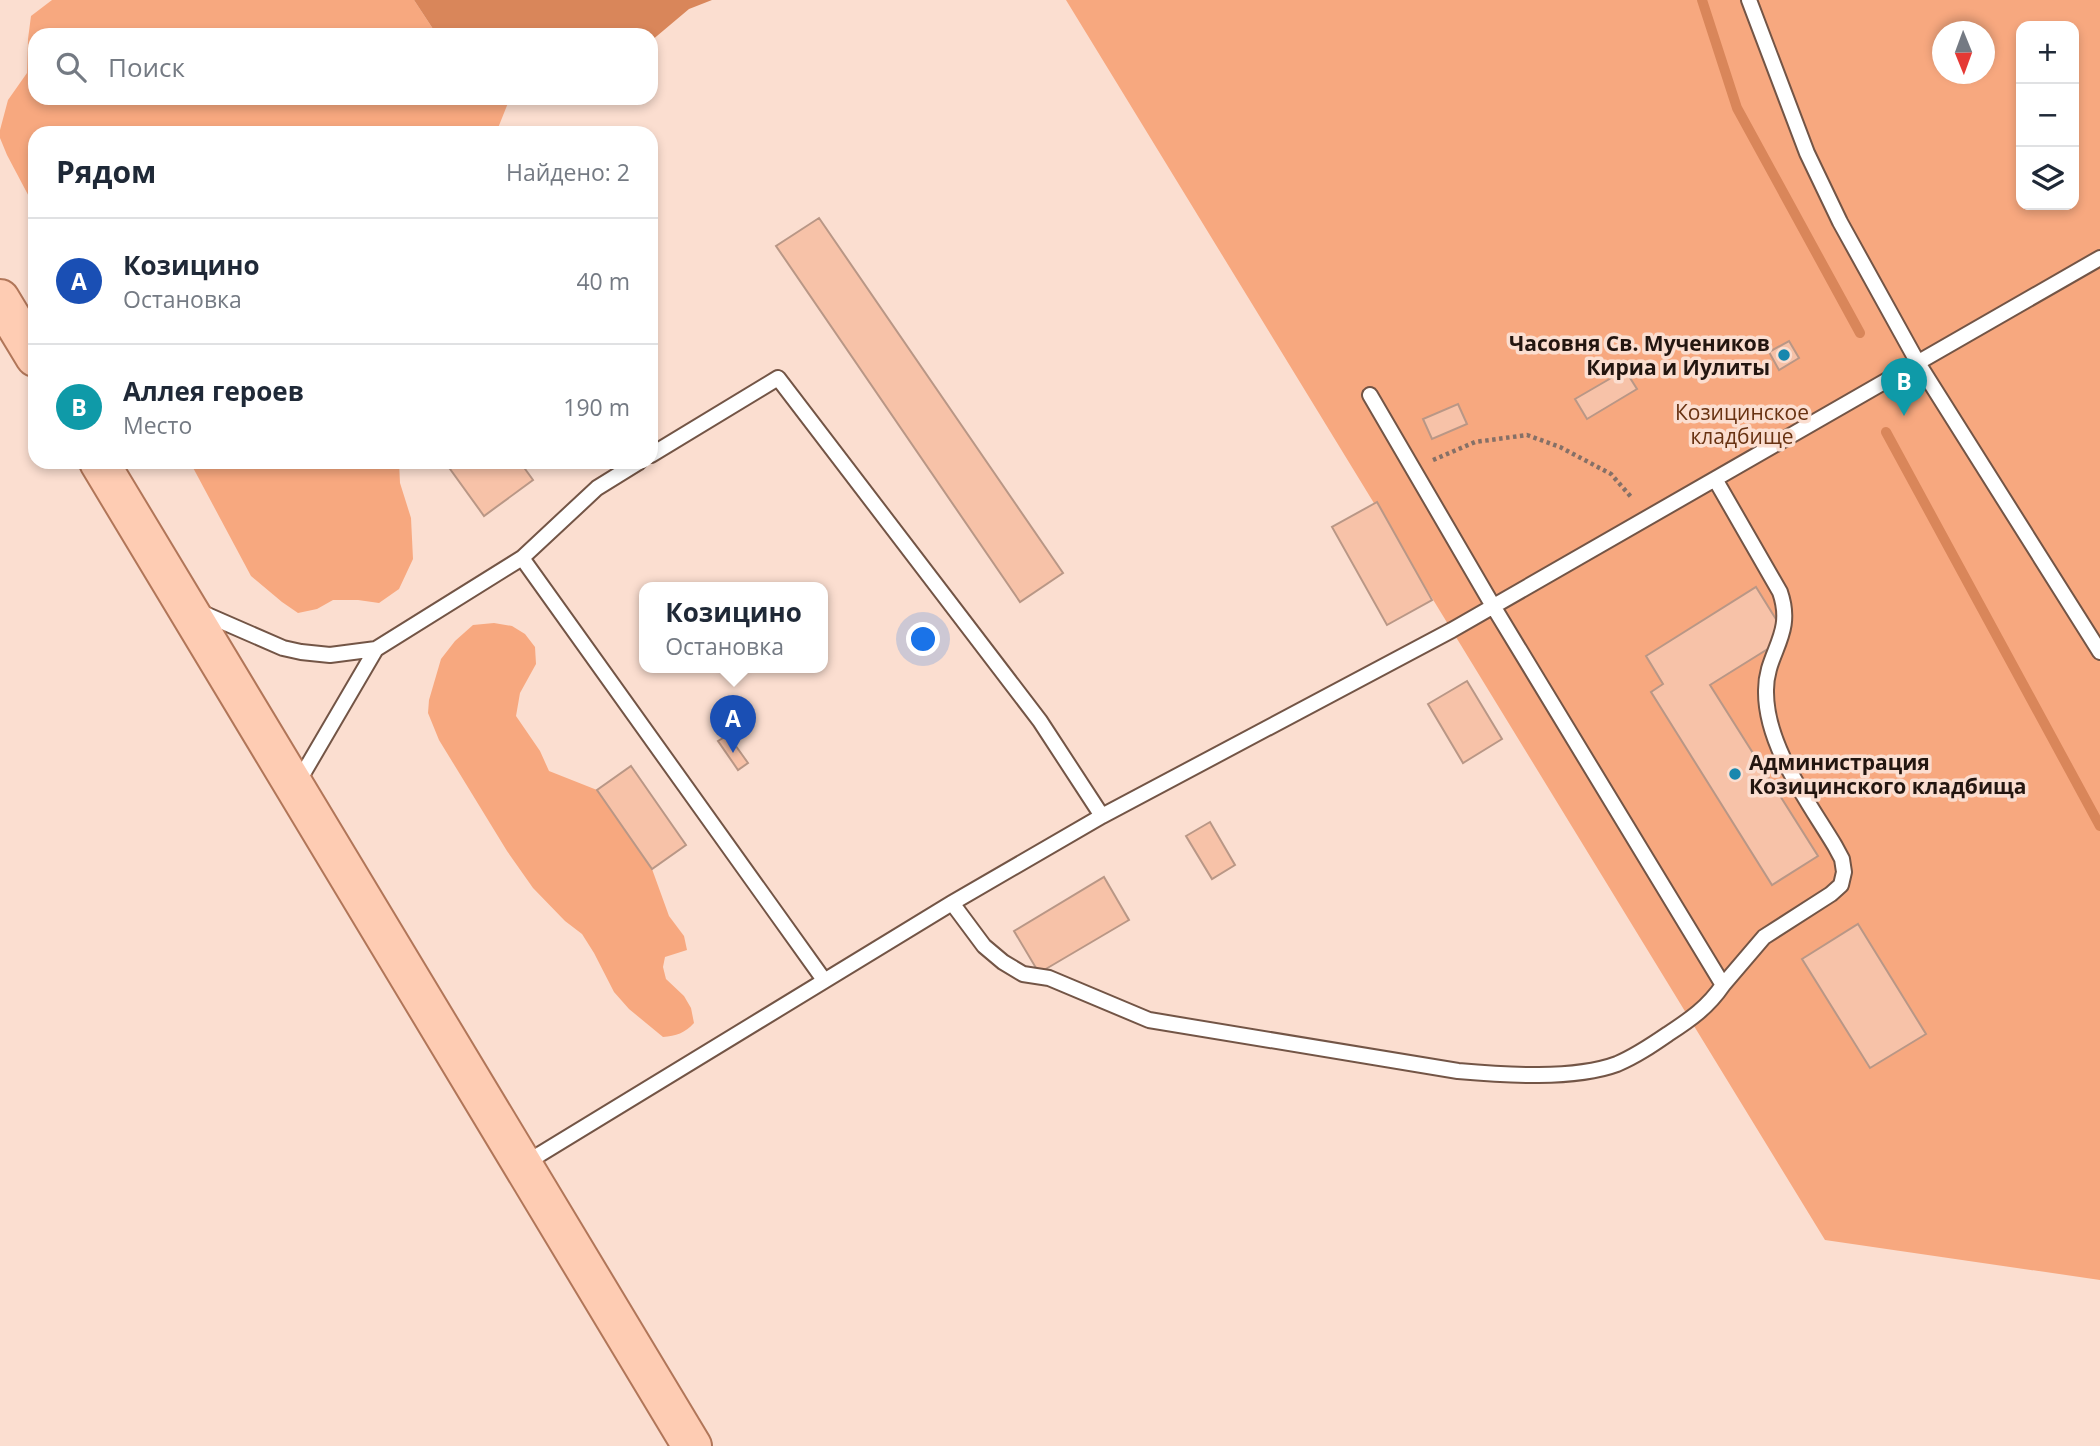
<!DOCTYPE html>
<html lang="ru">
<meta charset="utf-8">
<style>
body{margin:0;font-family:"Open Sans",sans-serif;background:#f2f2f3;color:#1f2937}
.controls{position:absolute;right:21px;top:21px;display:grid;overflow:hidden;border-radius:14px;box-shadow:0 4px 10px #0003}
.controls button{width:63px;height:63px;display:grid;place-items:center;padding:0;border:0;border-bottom:2px solid #e0e1e3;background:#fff;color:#1f2937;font:35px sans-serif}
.compass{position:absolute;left:1932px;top:21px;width:63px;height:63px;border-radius:50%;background:#fff;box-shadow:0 4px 10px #0003;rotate:179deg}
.you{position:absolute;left:924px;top:640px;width:24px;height:24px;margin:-18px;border:5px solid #fff;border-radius:50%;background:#1a73e8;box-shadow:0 0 0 10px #1a73e833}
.badge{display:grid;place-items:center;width:46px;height:46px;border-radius:50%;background:#0f766e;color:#fff;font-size:23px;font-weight:700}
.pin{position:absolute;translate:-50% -58px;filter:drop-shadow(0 2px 4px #0008)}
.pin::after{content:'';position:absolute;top:37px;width:24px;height:21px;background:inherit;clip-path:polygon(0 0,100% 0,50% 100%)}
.popup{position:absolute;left:639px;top:582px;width:189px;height:91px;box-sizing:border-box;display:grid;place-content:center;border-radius:14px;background:#fff;filter:drop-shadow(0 2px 5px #0005);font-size:23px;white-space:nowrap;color:#747a83}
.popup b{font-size:26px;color:#1f2937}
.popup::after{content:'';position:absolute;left:50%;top:100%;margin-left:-14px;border:14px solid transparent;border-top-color:#fff}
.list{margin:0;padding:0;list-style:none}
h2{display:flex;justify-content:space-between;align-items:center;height:91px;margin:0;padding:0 28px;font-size:30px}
h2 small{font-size:23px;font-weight:400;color:#747a83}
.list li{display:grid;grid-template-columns:46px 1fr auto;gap:21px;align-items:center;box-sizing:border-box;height:126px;padding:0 28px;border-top:2px solid #e0e1e3}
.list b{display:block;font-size:26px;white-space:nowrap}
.list p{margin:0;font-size:23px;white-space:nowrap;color:#747a83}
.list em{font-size:23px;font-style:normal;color:#747a83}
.icon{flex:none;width:38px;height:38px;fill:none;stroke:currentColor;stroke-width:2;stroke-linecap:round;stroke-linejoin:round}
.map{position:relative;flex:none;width:2100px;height:1446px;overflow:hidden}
.search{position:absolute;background:#fff;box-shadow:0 4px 10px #0003;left:28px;top:28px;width:630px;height:77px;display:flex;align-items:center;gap:18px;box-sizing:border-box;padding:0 24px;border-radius:21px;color:#747a83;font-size:26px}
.panel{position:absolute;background:#fff;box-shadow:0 4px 10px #0003;left:28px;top:126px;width:630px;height:343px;border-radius:21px}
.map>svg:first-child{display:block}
.green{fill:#f7a87f;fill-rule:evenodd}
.water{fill:#d9865a}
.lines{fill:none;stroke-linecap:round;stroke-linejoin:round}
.stream{stroke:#d9865a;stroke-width:10}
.building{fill:#f7c2a8;stroke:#b99786;stroke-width:2}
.service-casing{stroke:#735546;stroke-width:18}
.primary-casing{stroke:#b17659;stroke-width:42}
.path{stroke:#857067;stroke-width:4.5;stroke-dasharray:3.5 3.5;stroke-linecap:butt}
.service{stroke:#fff;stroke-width:14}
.primary{stroke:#feccb3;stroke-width:38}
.poi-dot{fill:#1887ae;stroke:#fbded0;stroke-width:2.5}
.labels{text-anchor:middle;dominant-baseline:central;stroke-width:7;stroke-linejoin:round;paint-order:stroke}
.poi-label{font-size:21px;font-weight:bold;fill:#231610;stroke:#fbded0;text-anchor:end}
.park-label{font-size:21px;fill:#683212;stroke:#fbded0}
</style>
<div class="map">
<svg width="2100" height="1446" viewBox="0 0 2100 1446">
<rect width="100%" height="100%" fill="#fbded0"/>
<path class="green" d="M52 0H414L437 35H35V98H510L496 133H35V208L7 155 0 138V130L8 100 27 73 28 39 31 16Z
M1066 0H2100V1280L1825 1240ZM2021 26H2074V205H2021ZM1942 32H1984V74H1942Z
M190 462H399L400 483 411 518 413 559 399 589 379 603 358 600H333L317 609 298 613 282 602 251 576Z
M494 623 512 626 525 634 535 647 536 664 520 693 516 716 540 751 549 771 597 790 652 869 669 916 684 936 687 950 665 957 663 967 666 979 684 996 691 1008 694 1023C685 1033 676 1036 663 1037L629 1009 614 992 594 953 582 934 565 921 533 888 507 851 439 740 428 713 429 700 441 659 455 641 473 625Z"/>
<path class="water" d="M414 0H712L689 9 651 41V35H437Z"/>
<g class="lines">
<path class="stream" d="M1702 0 1737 108 1860 333
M1886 432 2100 826"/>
</g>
<path class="building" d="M819 218 1063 573 1020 602 776 246Z
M1789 341 1799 358 1779 370 1769 352Z
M1625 370 1637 389 1587 419 1575 399Z
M1458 404 1467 424 1432 439 1423 419Z
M445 462H520L533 480 484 516Z
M1377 502 1432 600 1387 625 1332 527Z
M1756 587 1787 637 1710 685 1818 856 1772 885 1651 692 1663 684 1646 656Z
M1467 681 1502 739 1463 763 1428 704Z
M728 735 748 763 738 770 718 741Z
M631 766 686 845 652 869 597 790Z
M1210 822 1235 865 1212 879 1186 836Z
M1104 877 1129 920 1039 973 1014 931Z
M1858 924 1926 1034 1870 1068 1802 959Z"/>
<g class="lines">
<defs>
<path id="service" d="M1749 0 1807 153 1840 222 1918 363 2100 652
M651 455 778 378 1040 721 1102 816
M1715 479 1780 592C1795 635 1766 652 1766 690 1765 745 1808 801 1835 846L1842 859 1844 872 1841 885 1831 894 1764 937 1723 985
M522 558 597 488 639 462
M198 611 283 648 301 652 330 655 376 649 522 558 824 980
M297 784 376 649
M952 903 984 946 1003 962 1023 974 1049 978 1149 1020 1458 1071C1504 1075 1574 1080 1617 1064 1636 1056 1652 1045 1668 1034 1691 1019 1708 1007 1723 985L1493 606 1370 395
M524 1164 952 903 1102 816 1452 630 2100 258"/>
<path id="primary" d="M0 299 35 357
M99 462 692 1446"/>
</defs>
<use href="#service" class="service-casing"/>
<use href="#primary" class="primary-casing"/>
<path class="path" d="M1433 460 1475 442 1527 435 1560 447 1611 474 1632 498"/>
<use href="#service" class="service"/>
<use href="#primary" class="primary"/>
</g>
<g class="poi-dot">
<circle cx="1784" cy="355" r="7"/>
<circle cx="1735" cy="774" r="7"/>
</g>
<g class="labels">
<g class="poi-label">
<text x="1770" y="343">Часовня Св. Мучеников<tspan x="1770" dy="24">Кириа и Иулиты</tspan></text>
<text x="1749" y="762" text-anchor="start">Администрация<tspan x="1749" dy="24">Козицинского кладбища</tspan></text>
</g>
<g class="park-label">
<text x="1742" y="412">Козицинское<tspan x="1742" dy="24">кладбище</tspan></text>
</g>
</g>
</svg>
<div class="controls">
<button>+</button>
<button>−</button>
<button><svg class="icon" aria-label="layers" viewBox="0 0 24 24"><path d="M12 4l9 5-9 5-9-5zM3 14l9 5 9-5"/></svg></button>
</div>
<svg class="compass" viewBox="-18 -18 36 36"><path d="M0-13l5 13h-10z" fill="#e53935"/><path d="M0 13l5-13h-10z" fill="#747a83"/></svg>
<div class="you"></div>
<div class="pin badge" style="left:733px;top:753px;background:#1a4fb4">A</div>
<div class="popup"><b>Козицино</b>Остановка</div>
<div class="pin badge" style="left:1904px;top:416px;background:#0f9aa8">B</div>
<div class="search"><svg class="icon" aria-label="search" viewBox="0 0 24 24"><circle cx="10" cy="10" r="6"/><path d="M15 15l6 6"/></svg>Поиск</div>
<section class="panel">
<h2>Рядом<small>Найдено: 2</small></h2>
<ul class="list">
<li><span class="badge" style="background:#1a4fb4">A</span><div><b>Козицино</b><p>Остановка</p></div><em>40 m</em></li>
<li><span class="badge" style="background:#0f9aa8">B</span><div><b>Аллея героев</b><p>Место</p></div><em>190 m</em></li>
</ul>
</section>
</div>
